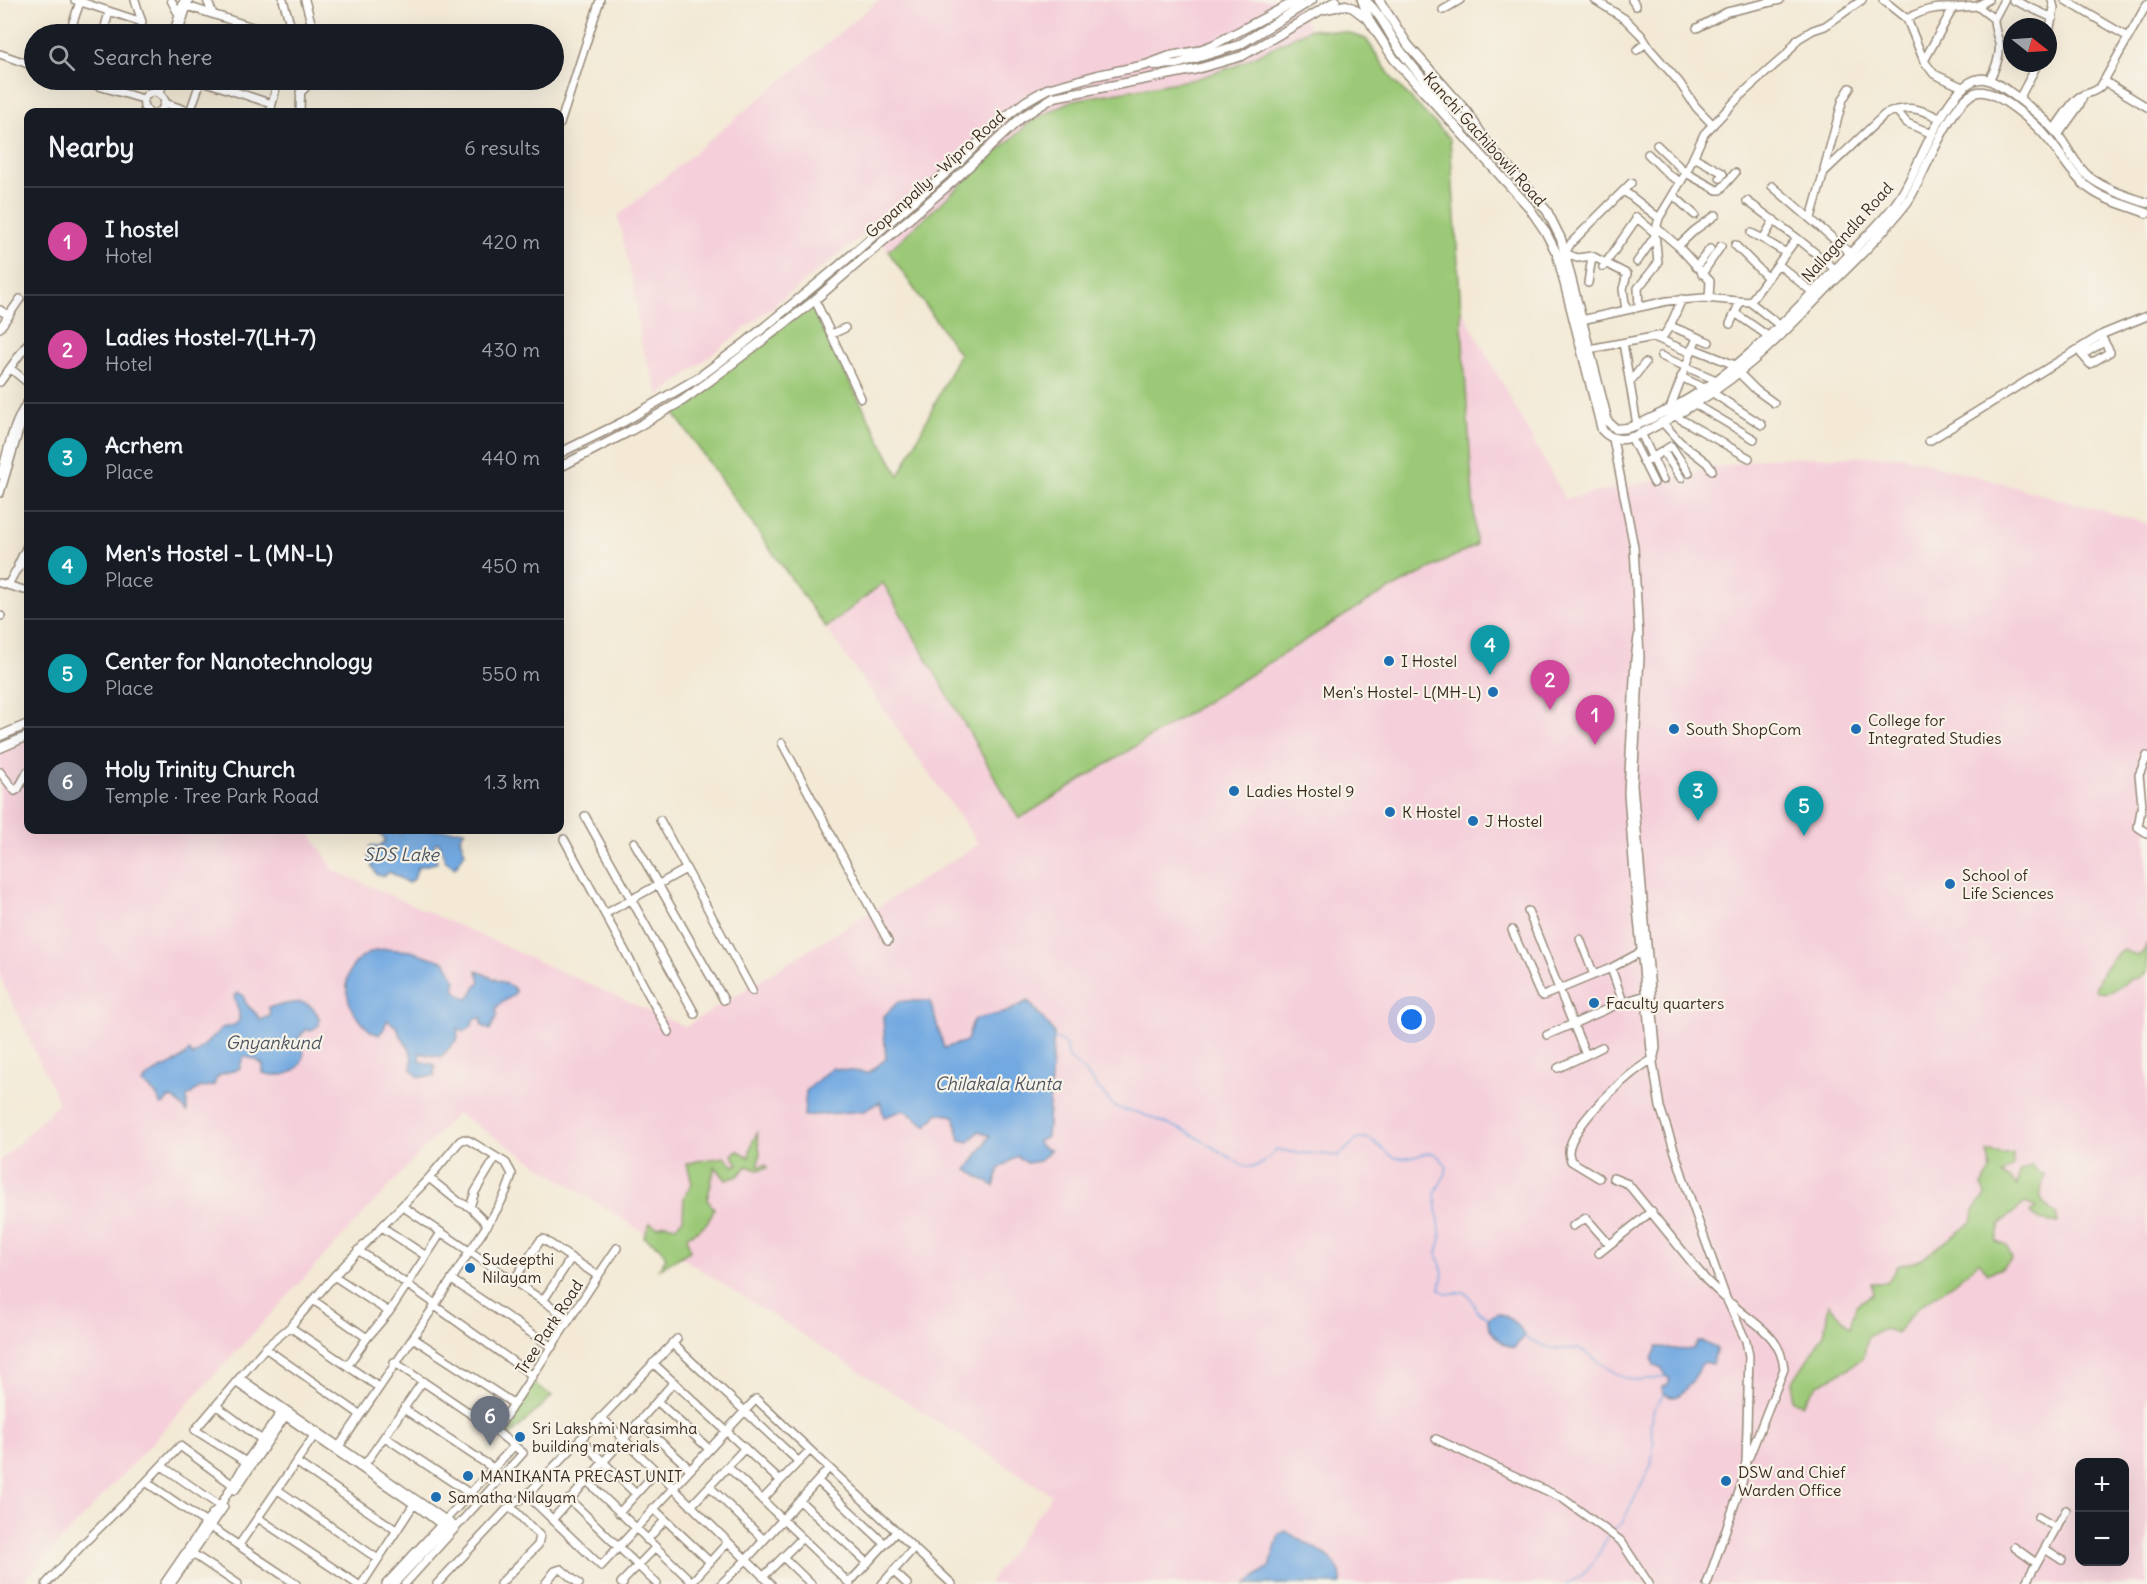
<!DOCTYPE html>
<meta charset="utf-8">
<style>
body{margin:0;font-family:Delius,sans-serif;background:#20242c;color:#f1f3f6}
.controls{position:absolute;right:18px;bottom:18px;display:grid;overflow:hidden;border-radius:12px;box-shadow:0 6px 24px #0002}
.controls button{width:54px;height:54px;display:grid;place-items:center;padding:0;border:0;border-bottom:2px solid #363941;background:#171b24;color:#f1f3f6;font:30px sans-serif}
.compass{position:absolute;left:2003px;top:18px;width:54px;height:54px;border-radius:50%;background:#171b24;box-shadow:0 6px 24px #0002;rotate:107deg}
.you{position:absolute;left:1412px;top:1020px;width:21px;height:21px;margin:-15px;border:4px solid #fff;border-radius:50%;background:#1a73e8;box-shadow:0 0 0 9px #1a73e833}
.badge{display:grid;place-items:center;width:39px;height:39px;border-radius:50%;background:#db2777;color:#fff;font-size:20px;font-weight:700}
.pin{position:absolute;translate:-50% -50px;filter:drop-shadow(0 2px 3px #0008)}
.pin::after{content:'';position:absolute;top:32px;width:21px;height:18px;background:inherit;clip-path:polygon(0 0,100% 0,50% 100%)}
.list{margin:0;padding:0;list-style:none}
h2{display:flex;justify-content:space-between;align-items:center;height:78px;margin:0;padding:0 24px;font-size:26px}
h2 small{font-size:20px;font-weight:400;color:#9ea1a6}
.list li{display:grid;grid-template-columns:39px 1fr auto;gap:18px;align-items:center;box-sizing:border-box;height:108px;padding:0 24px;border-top:2px solid #363941}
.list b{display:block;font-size:22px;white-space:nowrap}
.list p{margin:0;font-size:20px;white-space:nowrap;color:#9ea1a6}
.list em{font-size:20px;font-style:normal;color:#9ea1a6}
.icon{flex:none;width:33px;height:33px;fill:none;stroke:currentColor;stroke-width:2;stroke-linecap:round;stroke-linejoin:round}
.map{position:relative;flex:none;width:2147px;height:1584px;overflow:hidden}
.search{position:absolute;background:#171b24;box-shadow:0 6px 24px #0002;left:24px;top:24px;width:540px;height:66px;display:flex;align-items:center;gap:15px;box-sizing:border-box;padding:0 21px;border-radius:33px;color:#9ea1a6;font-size:22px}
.panel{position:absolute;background:#171b24;box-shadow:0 6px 24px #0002;left:24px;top:108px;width:540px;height:726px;border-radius:12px}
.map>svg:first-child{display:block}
.built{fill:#f5cfda;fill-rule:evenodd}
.green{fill:#9bc977;stroke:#6b7a4a;stroke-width:1.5}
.water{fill:#72a9e1;stroke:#566a80;stroke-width:1.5}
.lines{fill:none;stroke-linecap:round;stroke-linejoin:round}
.stream{stroke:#72a9e1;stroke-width:1.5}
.minor-casing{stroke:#978a7a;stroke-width:10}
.major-casing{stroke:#978a7a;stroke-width:11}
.minor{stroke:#fff;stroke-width:7}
.major{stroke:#fff;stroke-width:8}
.poi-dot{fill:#1f6fb2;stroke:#f7f3e8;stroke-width:2}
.labels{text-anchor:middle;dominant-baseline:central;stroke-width:4.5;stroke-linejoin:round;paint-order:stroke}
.street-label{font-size:16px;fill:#3b2a1e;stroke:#f7f3e8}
.poi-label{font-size:16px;fill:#3b2a1e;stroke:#f7f3e8;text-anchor:start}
.water-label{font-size:18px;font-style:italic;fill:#4e5662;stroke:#f7f3e8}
</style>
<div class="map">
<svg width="2147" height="1584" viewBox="0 0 2147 1584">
<rect width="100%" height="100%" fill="#f7f3e8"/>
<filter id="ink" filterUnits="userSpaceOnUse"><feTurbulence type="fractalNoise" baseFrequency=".0167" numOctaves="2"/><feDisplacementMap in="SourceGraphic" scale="12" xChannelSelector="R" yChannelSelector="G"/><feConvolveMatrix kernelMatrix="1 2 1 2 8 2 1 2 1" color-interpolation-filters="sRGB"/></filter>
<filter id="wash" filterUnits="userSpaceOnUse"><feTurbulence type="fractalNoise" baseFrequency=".008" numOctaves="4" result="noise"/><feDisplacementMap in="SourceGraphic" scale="24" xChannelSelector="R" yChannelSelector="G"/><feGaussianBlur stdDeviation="1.35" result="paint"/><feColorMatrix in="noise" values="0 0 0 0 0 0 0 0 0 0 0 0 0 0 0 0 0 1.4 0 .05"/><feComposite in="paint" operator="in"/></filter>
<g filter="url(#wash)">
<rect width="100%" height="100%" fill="#f3e9d5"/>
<path class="built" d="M879 0H1294L1565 499 1764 458 1902 456 2147 523V1584H988L1052 1495 457 1113 21 1584H0V1161L59 1103 0 977V747L28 735V830H308L334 870 685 1027 979 844 673 412 899 476 959 353 872 228 659 396 641 343 632 279 618 216ZM2080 1462H2124V1562H2080Z"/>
<path class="green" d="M1310 29 1345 32 1366 39 1394 81 1450 139 1476 545 1368 601 1019 819 883 583 826 628 673 412 810 306 899 476 959 354 888 251 1030 122 1073 100 1195 79 1235 66Z
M2147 943V972L2137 979 2133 978C2121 985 2108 999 2095 989 2102 972 2108 959 2124 950L2139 956 2145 949Z
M757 1133 760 1152 758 1166 766 1165 767 1168 757 1170 747 1166 738 1176 726 1180 715 1166 707 1200 714 1208C710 1224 701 1229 687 1236L690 1251 658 1270 666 1258 661 1248 644 1237 650 1223 657 1227 665 1224 676 1226 683 1219 684 1197 692 1183 687 1164 697 1161 724 1157 734 1166 738 1164 732 1155 737 1150 749 1157 752 1143Z
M1987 1152C1998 1152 2001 1156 2013 1153V1166L2002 1175 2011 1179 2017 1186 2019 1172 2032 1165 2035 1171 2045 1175C2038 1196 2038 1201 2056 1214L2058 1223C2046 1221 2039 1223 2030 1213L2036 1207 2025 1203 2000 1224 1996 1242 2007 1246 2012 1259 2002 1268 1988 1273 1979 1261 1956 1282 1917 1308 1897 1333 1884 1329 1867 1337 1864 1357 1843 1372 1818 1384 1802 1404 1792 1400 1793 1381 1824 1334 1829 1304 1850 1327 1856 1305 1873 1294 1871 1283H1887L1898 1266 1920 1260 1972 1222 1974 1210 1986 1196 1981 1186 1991 1170Z
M533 1383 552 1396 509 1437 501 1430Z"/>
<path class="water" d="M379 830H388L401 834 404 830H465L460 838 465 853 455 868 445 860 439 842 434 844 437 863 418 867 414 879 408 883 390 872 384 876 377 875 369 861 370 846 377 847 384 843 385 839 379 833Z
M385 949 411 951 446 962 456 981 454 988 460 995 468 999 480 981 477 971 513 987 516 992C510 999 502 1001 496 1008L497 1015 490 1030 481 1025 482 1018 475 1019 470 1028 463 1032 457 1028 458 1038 441 1057 420 1053V1061L434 1065 436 1068 434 1070 435 1076 419 1077 411 1069C415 1043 402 1046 397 1027L387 1020 384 1029 379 1035C367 1031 366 1026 358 1018 351 1011 351 1007 348 997 342 970 359 952 385 949Z
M238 993 243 995C246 1010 255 1008 260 1020L270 1016 269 1007C285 1006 304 995 315 1011 319 1016 320 1019 319 1025L310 1031 307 1029 299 1037C314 1064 290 1082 263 1073V1065L255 1059 245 1057 242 1060 240 1068C230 1074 217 1070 214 1085L199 1088 187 1097V1112L175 1099 168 1098 164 1104 160 1105C159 1095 151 1089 142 1083 152 1068 176 1067 189 1051L193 1056 222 1028 234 1025 239 1021V1013L234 996Z
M899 1001H930L944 1048 967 1041 973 1020 1007 1012 1028 1001 1054 1032 1047 1137 1037 1142 1043 1148 1050 1150 1040 1161 1027 1163 1017 1156 999 1169 994 1186 967 1170 990 1136 979 1131 969 1142 960 1140 954 1116 938 1113 927 1126 904 1110 884 1117 880 1102 864 1111 804 1116 806 1091 831 1068 868 1073 886 1059 883 1017Z
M1497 1313C1509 1316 1520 1326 1525 1336L1514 1348C1502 1345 1486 1331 1488 1318Z
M1697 1342H1703L1717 1349 1712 1364 1703 1362C1699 1371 1684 1397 1674 1397 1671 1397 1666 1395 1664 1394L1662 1387 1668 1385 1670 1379 1665 1376 1662 1368 1654 1365 1652 1359 1657 1347C1669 1347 1682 1352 1693 1349Z
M1286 1531C1302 1542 1329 1552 1339 1570 1341 1573 1341 1580 1341 1584H1246L1270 1566 1279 1534Z"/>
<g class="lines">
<path class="stream" d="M1053 1038 1059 1039 1066 1045 1069 1058 1083 1070 1113 1105 1121 1109 1137 1112 1188 1132 1242 1165C1258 1171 1267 1161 1276 1149 1294 1155 1318 1152 1338 1156 1346 1151 1355 1137 1365 1138 1377 1139 1385 1156 1397 1158 1422 1162 1429 1139 1447 1167L1445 1175 1435 1193 1441 1238 1437 1253 1443 1273 1440 1289 1447 1294 1464 1292 1469 1295 1477 1311 1488 1318
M1524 1337C1545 1347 1555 1352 1578 1348 1609 1365 1622 1391 1665 1376
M1613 1530 1622 1523 1651 1466 1654 1442 1650 1424 1654 1409 1664 1394
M1567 1584C1591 1573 1596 1559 1608 1536"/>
</g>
</g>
<g filter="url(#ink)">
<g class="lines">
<defs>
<path id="minor" d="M75 0 142 22
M135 0 142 22 138 34
M171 0 179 15
M207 0 213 14
M283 0 291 27 289 34
M305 0 312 26 309 34
M1595 0 1625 19 1642 36 1650 49 1679 82 1696 107 1713 125
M1632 0 1636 6
M1883 0 1907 19 1924 61 1934 74 1962 87
M2013 0 2053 18
M2065 0 2128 37
M187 6 274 34
M1977 6 1988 0
M1323 8 1336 0
M1953 8 1977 6 1994 19C1994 28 1997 35 1999 43 2001 55 1995 70 1989 80
M1443 10 1460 0
M1907 19C1923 10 1934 7 1953 8L1924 61
M1994 19 2004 0
M1697 28 1727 12 1780 0
M69 34 80 2 82 1
M103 34 109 12
M173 34 184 0
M178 34 189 0
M2048 37 2054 8 2052 0
M1637 50 1646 43
M0 54 34 66
M78 80 143 99
M200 80 272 104
M2104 81 2147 107
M155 91 158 80
M119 92 123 80
M160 93 164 80
M300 93 313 80
M2019 99 2038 63
M165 103 191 112
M1896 110 1907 123 1932 134
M149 112 144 107C141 91 158 86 165 101L162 110 158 112
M190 112 201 80
M270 112 278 80
M300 112 301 80
M560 124 600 0
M2054 129C2062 119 2069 105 2079 97 2087 92 2094 94 2101 86L2147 4
M2058 135 2079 106 2084 94
M1657 145 1686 173 1717 190H1720L1735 173
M1648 154 1669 175 1681 182
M1694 157 1721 172 1723 174 1720 178
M1824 169 1843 99 1850 88
M1772 186 1850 253
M1624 191 1659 218
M1673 195 1695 215
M1747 201 1797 238 1836 270
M1636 217 1655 233
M1811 218 1824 172 1884 115C1906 104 1920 108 1941 119
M1774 220 1763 239 1786 253
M1657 228 1678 246 1710 281 1709 298
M1751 233 1763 239
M1735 245 1768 278
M1678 246 1695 230 1716 215
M1637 262 1655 236
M1779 265 1812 292
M1603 267 1637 218
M1696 267 1710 249
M1702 274 1721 246
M1588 283 1592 256
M815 300 861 398
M1740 302 1735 313 1768 336
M1750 302 1797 238
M1639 307 1638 288 1658 263 1655 233 1659 218 1686 173 1704 134 1744 92 1786 55 1798 39 1813 30 1825 26 1862 0
M0 310 9 316
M1626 310 1623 289 1627 274 1592 256 1577 258 1565 253 1571 243 1631 183
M1577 321 1667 301 1704 298 1750 302 1779 325
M1730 324 1735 313
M1670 326 1697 337
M0 328 20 299
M832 334 845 328
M1654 337 1691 353
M1623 343 1637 425
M1692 348 1735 365
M1589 349 1664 335 1670 326 1682 299
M2078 350 2090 364 2110 352 2101 336
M2082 355 2104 342
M1661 356 1716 380
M10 368 28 383
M1740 374 1756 390 1774 403
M1681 377 1704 388
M0 382 28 343
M1630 382 1645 363
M1713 393 1762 425
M1695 404 1754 439
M1669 411 1697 337 1709 342
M1675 416 1749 458
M1662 422 1680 442 1707 463 1712 470
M1641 433 1663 480
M1631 437 1654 483
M1613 439 1634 547 1640 657 1633 785 1656 1048 1654 1056
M1929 441 2103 334 2147 316
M1663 451 1681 478
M1644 463 1671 446 1689 473
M1 475C8 449 13 423 28 401
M0 493 19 430 28 410
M18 565 28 544
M0 583 24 590
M8 585 15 572 28 557
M0 616H1
M1638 637 1635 659 1628 793 1635 888 1651 1050 1660 1107 1689 1195 1726 1298 1746 1341 1749 1356 1746 1462 1742 1483 1707 1584
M782 743 888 941
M2147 756 2139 775 2142 804 2138 827 2147 833
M0 772 15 791 18 789 28 771
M585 816 695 1014
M660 820 752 991
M564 839 669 1032
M634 842 724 1000
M1528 911 1573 1024 1623 1002 1650 994
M605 914 686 869
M1512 930 1540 994 1543 996 1611 968 1641 952
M1580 939 1594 975
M1611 968 1623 1002
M1547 1035 1573 1024 1586 1055 1602 1047
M1558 1068 1586 1055
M429 1178 459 1202 470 1207 488 1225
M1599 1178 1571 1161C1570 1158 1569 1155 1569 1152 1570 1126 1631 1069 1654 1059
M1613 1178 1628 1184 1706 1280 1724 1297
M402 1206 570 1319
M470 1207 475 1192 496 1157
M1573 1226 1586 1218 1609 1244
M382 1227 426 1256
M358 1250 434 1303
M1599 1253 1652 1211
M334 1276 389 1312
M598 1276 617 1248
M452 1280 552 1347
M313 1300 367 1338
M543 1301 571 1258
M1732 1304C1755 1325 1781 1335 1784 1369L1749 1457
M435 1306 533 1376
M290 1327 377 1386
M413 1338 514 1404
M672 1343 799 1462
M265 1348 358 1413
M394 1362 496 1431 523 1453 405 1584
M653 1363 780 1481
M348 1365 367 1338 389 1312 441 1233
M241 1379 456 1527
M237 1383 414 1504 451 1532
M657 1401 709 1449
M217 1406 262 1440
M404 1409 493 1468
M601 1417 771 1584
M639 1422 690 1469
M496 1431 598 1276 543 1239 540 1241 513 1281
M385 1437 469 1493
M580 1439 636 1494
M1436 1439 1562 1498 1621 1541 1649 1584
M246 1462 195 1430 265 1348 290 1327 334 1276 429 1178 460 1141 464 1139 470 1141 506 1163 512 1174C506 1201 483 1231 468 1254 427 1319 383 1382 340 1445
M296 1462 396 1530
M162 1466 220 1506
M363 1467 423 1381
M728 1467 850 1584
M586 1480 692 1582
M818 1481 885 1544
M146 1482 206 1523
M710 1487 764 1540
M235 1490 286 1415
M278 1490 378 1559
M527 1495 677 1339
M569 1499 657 1584
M762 1500 810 1450
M800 1501 868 1563
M691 1506 745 1448
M653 1508 710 1562
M619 1513 656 1472
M2038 1517 2057 1528
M258 1518 357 1584
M552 1520 674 1382
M211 1527 296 1584
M647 1540 665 1520
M239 1545 314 1436
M2014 1547 2036 1563
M2045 1549 2062 1560
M193 1554 238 1584
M783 1557 811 1584
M893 1571 907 1584
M763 1577 802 1538
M849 1583 896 1532
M46 1584 83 1544 146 1482 180 1446 233 1485
M164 1584 212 1514 220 1506 246 1462 282 1411
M171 1584 224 1507
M362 1584 414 1504
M386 1584 514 1446
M394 1584 450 1524
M437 1584 510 1506 527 1495 601 1566 756 1399 952 1584
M500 1584 538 1545 540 1536 510 1506
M545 1584 555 1571 561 1569 579 1584
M623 1584 621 1583 655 1548
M690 1584 728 1542
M721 1584 746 1560 829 1468
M882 1584 913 1549
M2025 1584 2066 1510"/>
<path id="major" d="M1362 0 1370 22 1394 59 1528 206 1545 231 1557 254 1602 430C1619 450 1644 432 1663 422 1735 385 1779 338 1834 281 1860 256 1886 230 1908 201 1923 178 1952 96 1978 92 1997 89 2037 125 2048 139 2061 154 2070 172 2085 185 2102 200 2126 205 2147 213
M1365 0C1381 14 1389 34 1400 50 1423 81 1452 111 1480 137
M1379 0 1408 45 1467 112 1491 148 1533 194 1547 211 1561 239 1608 422 1616 429C1632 429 1644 422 1658 415 1733 381 1795 311 1851 253 1867 235 1886 219 1899 199 1918 174 1948 74 1985 79 2001 82 2043 117 2054 130 2067 145 2074 165 2089 177 2106 190 2127 196 2147 203
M1154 65 1177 64 1239 45 1312 0
M560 453 623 422 698 378 745 343 840 265 961 160 999 122 1026 101 1047 89 1098 75 1146 65 1170 56 1197 51 1213 45 1298 0
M560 467 630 431 682 401 711 380 810 304 951 183 1022 117 1054 97 1197 69 1242 56 1321 10 1346 5 1353 8 1370 21
M0 736 28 724
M0 748 28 736"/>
</defs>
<use href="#minor" class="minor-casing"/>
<use href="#major" class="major-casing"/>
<use href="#minor" class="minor"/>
<use href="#major" class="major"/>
</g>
</g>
<g class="poi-dot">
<circle cx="1389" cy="661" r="6"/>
<circle cx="1493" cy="692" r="6"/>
<circle cx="1674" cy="729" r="6"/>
<circle cx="1856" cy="729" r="6"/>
<circle cx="1234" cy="791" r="6"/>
<circle cx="1390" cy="812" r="6"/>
<circle cx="1473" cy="821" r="6"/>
<circle cx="1950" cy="884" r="6"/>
<circle cx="1594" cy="1003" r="6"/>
<circle cx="470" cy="1268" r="6"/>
<circle cx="520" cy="1437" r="6"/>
<circle cx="468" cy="1476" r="6"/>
<circle cx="1726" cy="1481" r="6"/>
<circle cx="436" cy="1497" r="6"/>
</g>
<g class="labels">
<g class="street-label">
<text transform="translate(1485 139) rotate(48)">Kanchi Gachibowli Road</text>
<text transform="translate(935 174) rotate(-42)">Gopanpally - Wipro Road</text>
<text transform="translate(1847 232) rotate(-48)">Nallagandla Road</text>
<text transform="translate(549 1327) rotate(-57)">Tree Park Road</text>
</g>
<g class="poi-label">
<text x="1401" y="661">I Hostel</text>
<text x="1481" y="692" text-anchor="end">Men's Hostel- L(MH-L)</text>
<text x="1868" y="720">College for<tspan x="1868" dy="18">Integrated Studies</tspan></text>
<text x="1686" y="729">South ShopCom</text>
<text x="1246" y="791">Ladies Hostel 9</text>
<text x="1402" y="812">K Hostel</text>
<text x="1485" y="821">J Hostel</text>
<text x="1962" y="875">School of<tspan x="1962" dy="18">Life Sciences</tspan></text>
<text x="1606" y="1003">Faculty quarters</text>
<text x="482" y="1259">Sudeepthi<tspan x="482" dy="18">Nilayam</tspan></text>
<text x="532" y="1428">Sri Lakshmi Narasimha<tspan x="532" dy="18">building materials</tspan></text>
<text x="1738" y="1472">DSW and Chief<tspan x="1738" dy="18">Warden Office</tspan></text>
<text x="480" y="1476">MANIKANTA PRECAST UNIT</text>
<text x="448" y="1497">Samatha Nilayam</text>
</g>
<g class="water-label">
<text x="401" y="854">SDS Lake</text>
<text x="273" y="1042">Gnyankund</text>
<text x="998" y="1083">Chilakala Kunta</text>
</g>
</g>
</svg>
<div class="controls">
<button>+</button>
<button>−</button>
</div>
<svg class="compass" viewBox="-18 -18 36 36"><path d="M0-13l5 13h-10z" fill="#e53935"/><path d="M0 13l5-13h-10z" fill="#9ea1a6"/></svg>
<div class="you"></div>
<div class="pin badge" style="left:1595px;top:745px;background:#d1479c">1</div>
<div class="pin badge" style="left:1550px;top:710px;background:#d1479c">2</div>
<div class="pin badge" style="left:1698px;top:821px;background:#0f9aa8">3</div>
<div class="pin badge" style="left:1490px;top:675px;background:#0f9aa8">4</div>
<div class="pin badge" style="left:1804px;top:836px;background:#0f9aa8">5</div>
<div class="pin badge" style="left:490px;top:1446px;background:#6b7280">6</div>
<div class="search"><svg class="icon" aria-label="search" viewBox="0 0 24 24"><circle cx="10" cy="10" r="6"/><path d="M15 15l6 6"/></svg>Search here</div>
<section class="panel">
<h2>Nearby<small>6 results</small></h2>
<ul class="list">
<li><span class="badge" style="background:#d1479c">1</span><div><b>I hostel</b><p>Hotel</p></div><em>420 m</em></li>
<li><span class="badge" style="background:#d1479c">2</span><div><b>Ladies Hostel-7(LH-7)</b><p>Hotel</p></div><em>430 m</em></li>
<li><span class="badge" style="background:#0f9aa8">3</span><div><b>Acrhem</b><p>Place</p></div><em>440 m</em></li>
<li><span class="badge" style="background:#0f9aa8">4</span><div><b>Men's Hostel - L (MN-L)</b><p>Place</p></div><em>450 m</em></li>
<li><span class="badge" style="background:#0f9aa8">5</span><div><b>Center for Nanotechnology</b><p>Place</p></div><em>550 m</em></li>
<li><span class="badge" style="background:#6b7280">6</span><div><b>Holy Trinity Church</b><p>Temple · Tree Park Road</p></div><em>1.3 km</em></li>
</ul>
</section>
</div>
